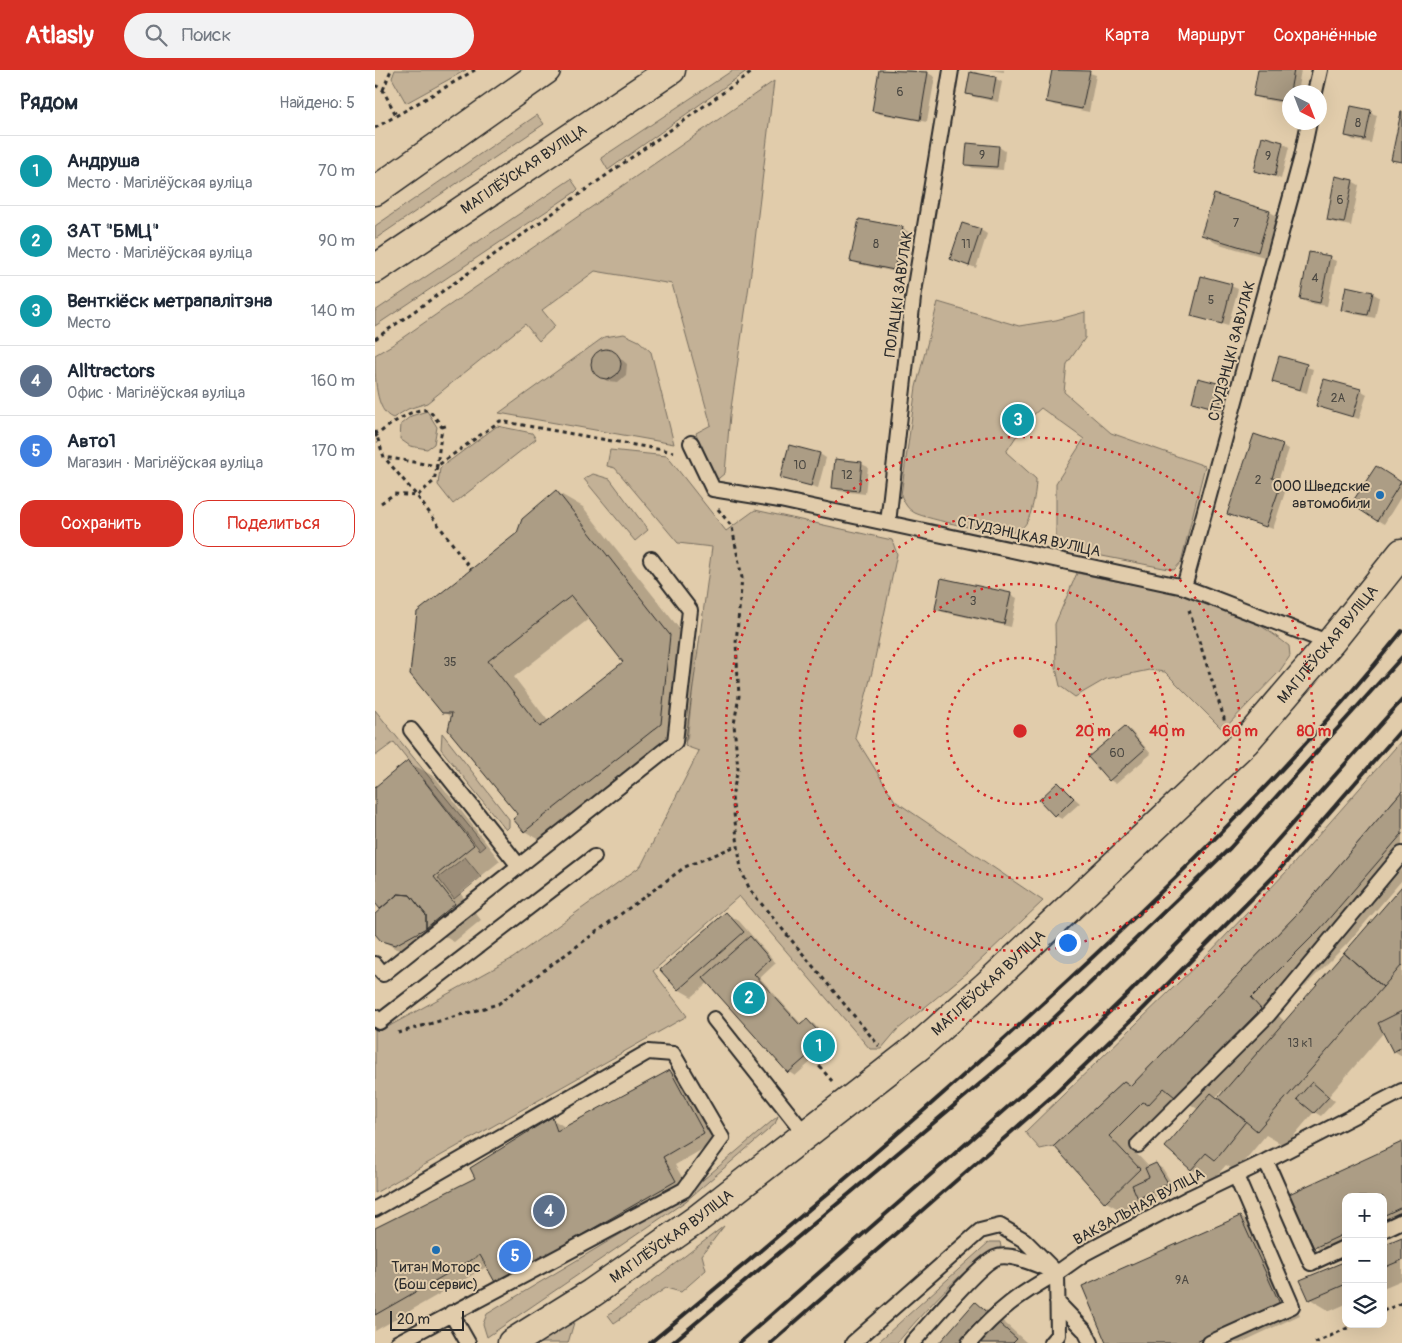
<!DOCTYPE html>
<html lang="ru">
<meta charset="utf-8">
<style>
body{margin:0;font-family:Pangolin,sans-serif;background:#f2f2f3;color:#1f2937}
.controls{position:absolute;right:15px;bottom:15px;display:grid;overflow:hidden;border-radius:10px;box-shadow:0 5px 20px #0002}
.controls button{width:45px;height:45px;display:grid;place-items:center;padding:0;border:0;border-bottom:1px solid #e0e1e3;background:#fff;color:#1f2937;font:25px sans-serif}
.compass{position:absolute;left:907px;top:15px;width:45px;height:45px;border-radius:50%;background:#fff;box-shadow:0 5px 20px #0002;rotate:138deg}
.scale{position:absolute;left:15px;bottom:12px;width:74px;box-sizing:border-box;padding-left:5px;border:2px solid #2b2b2b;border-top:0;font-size:14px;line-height:18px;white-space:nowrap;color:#2b2b2b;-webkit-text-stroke:4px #e1ccab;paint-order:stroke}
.you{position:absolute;left:692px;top:872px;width:18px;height:18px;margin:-12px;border:4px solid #fff;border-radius:50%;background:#1a73e8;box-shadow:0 0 0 8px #1a73e833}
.badge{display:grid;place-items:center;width:32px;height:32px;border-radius:50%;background:#d93025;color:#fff;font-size:16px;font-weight:700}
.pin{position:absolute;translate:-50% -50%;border:2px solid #fff;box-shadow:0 1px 5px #0006}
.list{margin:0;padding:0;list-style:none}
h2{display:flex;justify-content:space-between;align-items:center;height:65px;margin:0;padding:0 20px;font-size:21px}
h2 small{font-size:16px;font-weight:400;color:#747a83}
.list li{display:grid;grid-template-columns:32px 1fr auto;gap:15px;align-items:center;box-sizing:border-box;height:70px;padding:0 20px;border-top:1px solid #e0e1e3}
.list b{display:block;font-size:19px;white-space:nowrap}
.list p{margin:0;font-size:16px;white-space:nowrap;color:#747a83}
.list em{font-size:16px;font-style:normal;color:#747a83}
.actions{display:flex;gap:10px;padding:15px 20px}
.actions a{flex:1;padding:11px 0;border:1px solid #d93025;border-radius:15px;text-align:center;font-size:18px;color:#d93025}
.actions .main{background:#d93025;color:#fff}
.icon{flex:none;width:28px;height:28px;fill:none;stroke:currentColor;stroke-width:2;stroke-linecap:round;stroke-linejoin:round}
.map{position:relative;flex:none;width:1027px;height:1273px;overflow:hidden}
header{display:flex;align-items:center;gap:30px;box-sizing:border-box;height:70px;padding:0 25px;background:#d93025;color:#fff}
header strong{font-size:24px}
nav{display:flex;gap:28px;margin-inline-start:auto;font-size:18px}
.search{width:350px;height:45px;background:#f2f2f3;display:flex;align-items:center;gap:12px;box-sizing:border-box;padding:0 18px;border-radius:28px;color:#747a83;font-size:19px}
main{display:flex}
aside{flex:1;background:#fff}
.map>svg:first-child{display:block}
.green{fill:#c3b196;stroke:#776e60}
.shadow{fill:#0003;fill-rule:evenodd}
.building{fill:#ac9d85;stroke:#2b2b2b;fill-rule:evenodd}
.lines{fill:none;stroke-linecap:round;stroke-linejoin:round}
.lane-casing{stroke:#2b2b2b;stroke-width:18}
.street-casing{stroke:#2b2b2b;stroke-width:31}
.primary-casing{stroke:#2b2b2b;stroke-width:31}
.path{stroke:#2b2b2b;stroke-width:3;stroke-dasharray:4 4;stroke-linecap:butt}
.lane{stroke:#e1ccab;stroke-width:14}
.street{stroke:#e1ccab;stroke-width:28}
.primary{stroke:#e1ccab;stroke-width:28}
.rail{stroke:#2b2b2b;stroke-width:4}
.ring{fill:none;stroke:#d62828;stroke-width:2.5;stroke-dasharray:2.5 5}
.poi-dot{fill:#1f6fb2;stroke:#e1ccab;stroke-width:2}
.labels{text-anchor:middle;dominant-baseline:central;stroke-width:4;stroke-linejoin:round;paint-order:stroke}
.number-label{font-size:12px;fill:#4b4842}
.street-label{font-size:15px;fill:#2b2b2b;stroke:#e1ccab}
.poi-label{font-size:15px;fill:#2b2b2b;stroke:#e1ccab;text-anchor:end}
.centre{fill:#d62828;stroke:#e1ccab;stroke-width:2.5}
.ring-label{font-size:15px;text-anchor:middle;font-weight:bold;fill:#d62828;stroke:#e1ccab;stroke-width:4;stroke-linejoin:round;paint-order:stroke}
</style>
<header>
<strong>Atlasly</strong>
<div class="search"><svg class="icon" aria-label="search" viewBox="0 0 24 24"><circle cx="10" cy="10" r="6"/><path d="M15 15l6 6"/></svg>Поиск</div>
<nav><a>Карта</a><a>Маршрут</a><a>Сохранённые</a></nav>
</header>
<main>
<aside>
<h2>Рядом<small>Найдено: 5</small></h2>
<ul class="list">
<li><span class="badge" style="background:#0f9aa8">1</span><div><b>Андруша</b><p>Место · Магілёўская вуліца</p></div><em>70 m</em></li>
<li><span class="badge" style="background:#0f9aa8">2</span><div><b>ЗАТ &quot;БМЦ&quot;</b><p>Место · Магілёўская вуліца</p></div><em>90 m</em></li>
<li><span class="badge" style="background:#0f9aa8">3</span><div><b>Венткіёск метрапалітэна</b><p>Место</p></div><em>140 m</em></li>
<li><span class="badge" style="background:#5c6f8a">4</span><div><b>Alltractors</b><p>Офис · Магілёўская вуліца</p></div><em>160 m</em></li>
<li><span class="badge" style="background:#3f7fe0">5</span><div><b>Авто1</b><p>Магазин · Магілёўская вуліца</p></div><em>170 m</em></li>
</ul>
<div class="actions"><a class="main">Сохранить</a><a>Поделиться</a></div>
</aside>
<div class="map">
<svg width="1027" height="1273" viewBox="0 0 1027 1273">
<rect width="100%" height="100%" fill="#e1ccab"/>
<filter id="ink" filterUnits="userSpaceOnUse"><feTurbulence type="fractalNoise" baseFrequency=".02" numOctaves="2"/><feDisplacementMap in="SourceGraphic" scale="10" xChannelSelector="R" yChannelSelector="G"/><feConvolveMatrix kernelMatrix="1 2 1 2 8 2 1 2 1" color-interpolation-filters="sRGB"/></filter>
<g filter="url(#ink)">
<path class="green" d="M20 0H91L31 33 17 8Z
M358 0H373L233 100 226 88Z
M399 11 377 195 355 345 350 403 338 413 321 363 336 355 297 214 220 201 167 240 180 256 164 271 150 254 52 333 33 339 18 348C0 342 0 306 0 285L17 275Z
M162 45 169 54 0 169V156Z
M196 109 203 119 200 122 0 256V241Z
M563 232 644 256 681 250 710 242V268L692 294 689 322 736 363 830 396 806 492 799 500 691 479 681 471V413L709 369 666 338 656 347 648 341 638 340 633 348 646 359 631 382 661 409C661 420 657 449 648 457 646 459 638 463 634 463 620 464 552 449 540 443 532 439 529 432 526 425L541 317Z
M249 264 264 271 276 282 299 374 124 343 229 267Z
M52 341 62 357 59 374 52 379 35 376 25 369 26 354 36 346Z
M122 356 157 363 161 369 78 434 63 415 65 398Z
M235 380 292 386 351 461 380 440 517 470 522 484 497 602 480 667 520 731 668 831 593 902 522 960 506 979H495L364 826 278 901 312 946 0 1123V957L9 959 138 888 266 796 324 681 310 676 337 477 303 473 240 398 232 396Z
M218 404 235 409 273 460 260 471 209 409Z
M702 503C751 514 808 521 855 540 876 548 896 562 914 576L915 586 904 602 848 660 790 602 774 600 731 609 700 627 685 616 681 598 680 554Z
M0 640 110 776 105 780 19 672 0 686Z
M67 663 134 749V757L131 760 66 679Z
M1027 670V721L924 842 756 1016 749 1011 679 1076 665 1079 650 1062 835 882 913 800Z
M90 787 106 807 79 829 63 808Z
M403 1046 400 1054 311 1131 112 1267 108 1254 112 1244 309 1126Z
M349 1156 327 1185 331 1200 306 1222 291 1218 239 1253 233 1245Z
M614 1172H625L626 1177C591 1193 548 1243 522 1273H502Z
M200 1249 193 1273H163Z"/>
<path class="shadow" d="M505 0H534L553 3 560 7 552 52 505 44 498 41Z
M614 0H629V2Z
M679 0H706L721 5 714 42 679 35 672 31Z
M885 0H926L922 22H914V34L886 29 880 26Z
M620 8 627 12 623 32 599 27 592 24Z
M977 37 1002 45 996 73 978 70 972 66Z
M908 73 914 77 906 109 880 100Z
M624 77 630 81 628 100 598 98 591 94Z
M977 111 984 115 976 156 960 153 953 150Z
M840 125 895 142 909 150 896 189 841 173 828 165Z
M527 158 534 162 526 203 483 194 477 191Z
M606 160 612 164 601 198 576 189Z
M954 188 961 191 952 236 933 233 926 229Z
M856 216 863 219 853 256 817 245Z
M997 223 1004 227 1000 248 974 243 967 239Z
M227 281H237L252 294 251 305 243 312 232 311 218 299V288Z
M904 288 938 299 932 323 898 312Z
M849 316 856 320 850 342 818 332Z
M985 320 992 324 984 349 943 335Z
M648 343 659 352 657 357 652 360 645 356Z
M879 365 914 379 903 411 912 416 898 459 854 443Z
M445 384 451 388 443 418 407 407Z
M461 391 487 394 493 397 490 424 464 421 458 417Z
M1001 397 1027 414V425L1009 454 1002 450Z
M182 422 208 437 322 581 313 669 176 776 149 761 144 745 77 647 68 642 143 463ZM215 548 250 593 174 652 139 607Z
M635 524 642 528 636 557 568 542 561 539Z
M750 658 756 661 776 684 741 714 735 710Z
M33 692 60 707 125 791 85 823 106 850 79 872 46 853 45 856 63 866 35 882 21 879 7 870 0 862V847L8 839 0 831V718Z
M683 714 705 733 687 749 681 746Z
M1027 723V810L972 874 902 944 910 952 1027 818V986L1019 981 1009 962 954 1026 960 1031 946 1046 939 1042 910 1076 891 1065 861 1101 851 1095 837 1111 816 1099 824 1040 815 1034 800 1050 795 1047 760 1082 775 1098 781 1095 788 1099 799 1117 778 1128 758 1147 731 1132 681 1076 756 1017 925 843ZM847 1021 849 1022 844 1029 841 1027Z
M351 843 364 851 401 893 385 908 427 955 432 951 439 954 456 974 420 1006 414 1002 334 912 317 927 303 919Z
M295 1001 309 1009 342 1071 300 1095 314 1119 136 1221 122 1213 113 1196 0 1261V1160L102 1108 177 1049 190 1057Z
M1027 1074V1151L1008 1160V1127H971V1177L953 1185 940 1177 916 1125Z
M865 1147 885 1159 925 1245 865 1273H732L708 1216Z
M1027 1169V1210L1008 1218V1177Z
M971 1192V1234L955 1241 935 1229Z
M600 1234 621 1245 652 1273H565Z"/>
<path class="building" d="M504 0 553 2 545 50 497 41Z
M677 0 715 1 707 39 671 32Z
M883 0H919L913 32 878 26Z
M595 2 621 7 617 29 591 24Z
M976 36 996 40 990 70 970 66Z
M1026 42H1027V92L1016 90Z
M887 66 908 72 900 106 879 101Z
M592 73 624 76 622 97 590 95Z
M960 106 978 110 969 153 952 150Z
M839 124 895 141 883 182 826 165Z
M484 149 528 157 519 200 475 191Z
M587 153 606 159 594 196 575 189Z
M934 182 955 186 945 233 925 229Z
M826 206 857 214 847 254 816 246Z
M971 216 998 222 993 245 966 240Z
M216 294a15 15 0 1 1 30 0a15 15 0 1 1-30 0Z
M904 286 932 294 925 320 897 312Z
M823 308 850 315 843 339 817 332Z
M949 309 986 319 978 347 941 336Z
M638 340 648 341 653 347 651 354 644 357 636 352 633 349Z
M879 364 908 374 897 408 907 411 891 457 852 444Z
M414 375 445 383 436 416 405 408Z
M460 389 487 392 484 421 457 418Z
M1001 396 1026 412 1002 451 976 434Z
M181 420 295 565 286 654 149 762 138 749 143 745 73 660 77 643H67L35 604 42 542 142 463 147 449ZM196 526 248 592 165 657 113 591Z
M566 508 636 523 629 554 560 539Z
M750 656 770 679 734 711 713 687Z
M33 690 99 775 59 807 80 834 51 858V845L35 825 23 824 5 839 0 833V717Z
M683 712 699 728 680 747 664 730Z
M1027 721V764L945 859 876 928 886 939 800 1027 789 1018 773 1035 768 1032 734 1066 765 1099 730 1133 679 1076 749 1011 756 1016 924 842Z
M1027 816V895L1008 917 969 883Z
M23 824 35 825 51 845V858L20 875 6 871 0 864V844Z
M351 842 369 862 303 920 285 900Z
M375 866 395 889 379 904 425 955 432 949 451 970 413 1003 328 908Z
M969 883 1008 917 882 1061 843 1028Z
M1027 941V977L1018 982 1003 953Z
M295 1000 329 1063 288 1087 301 1111 121 1214 105 1185 0 1245V1158L100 1108 95 1098 177 1047 182 1061Z
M937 1012 954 1027 939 1043 922 1029Z
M836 1023 871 1051 840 1090 831 1083 816 1100 790 1077Z
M1027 1072V1137L1008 1146V1127H971V1163L939 1178 914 1124Z
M781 1093 793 1113 763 1129 757 1115 774 1107 770 1098Z
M865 1146 905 1234 819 1273H731L707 1216Z
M1027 1167V1190L1008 1198V1175Z
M971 1191V1214L934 1230 925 1210Z
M600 1232 642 1269 638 1273H564Z"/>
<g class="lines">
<defs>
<path id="lane" d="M940 22 945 0
M316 373 338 419 405 430 809 517 955 573
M513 453 538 228 576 0
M809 517 927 86 934 52
M36 660 144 796
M0 894 8 904 300 672 315 540 276 489
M0 947 4 952 219 787
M339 949 430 1064
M763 1075 893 945 1027 784
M891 1091 936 1193 971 1177
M0 1139 273 982 298 984 347 1068 309 1120 22 1273
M1008 1160 1027 1151
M682 1232 710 1261 716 1273
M76 1243 93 1273
M478 1273 605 1161 625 1156 649 1170 682 1203 683 1265 676 1273
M537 1273C553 1256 602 1196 620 1188 635 1181 667 1197 682 1203L710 1183 816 1127 891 1091 1027 1021
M594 1273C624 1239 643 1225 682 1203
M835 1273 917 1236 861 1106"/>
<g id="street">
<path id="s1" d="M137 1273 217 1223 321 1150 543 977 611 916 871 671 955 573 1027 483"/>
</g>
<g id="primary">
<path d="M0 121 171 0"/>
<path id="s2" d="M0 199 296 0"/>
</g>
</defs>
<use href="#lane" class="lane-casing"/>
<use href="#street" class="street-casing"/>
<use href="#primary" class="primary-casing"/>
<path class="path" d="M0 15 8 20 21 45
M8 20 16 0
M0 58 100 0
M0 269 380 0
M67 357 74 355
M0 361 9 387 42 426 96 499
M0 367C9 358 39 337 51 340 57 341 63 352 67 357L62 396 9 387
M6 433 19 424 42 426 59 411 62 396 125 351 299 382
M343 439 357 457 367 508 361 573 364 626 359 654 363 699 357 727 366 800 375 820 504 976
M814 540 849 648V656
M23 963 123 934 310 797 361 776
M439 990 457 1011
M1008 1241 1027 1233
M940 1273 981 1254"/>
<use href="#lane" class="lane"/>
<use href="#street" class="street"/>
<use href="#primary" class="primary"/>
<path class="rail" d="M275 1273C435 1140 591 1008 741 865 842 769 940 670 1027 561
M297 1273 651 975 855 778 1027 587
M364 1273 669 1005 754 923 883 792 1027 630
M396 1273 682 1022 767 940 900 805 1027 659"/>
</g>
</g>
<g class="ring">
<circle cx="645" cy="661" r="73"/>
<circle cx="645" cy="661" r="147"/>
<circle cx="645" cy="661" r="220"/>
<circle cx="645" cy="661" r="294"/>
</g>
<g class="poi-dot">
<circle cx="1005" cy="425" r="5"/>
<circle cx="61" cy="1180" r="5"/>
</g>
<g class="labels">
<g class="number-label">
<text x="525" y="22">6</text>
<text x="983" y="53">8</text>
<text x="607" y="85">9</text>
<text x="893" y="86">9</text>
<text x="965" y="130">6</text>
<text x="861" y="153">7</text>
<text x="501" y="174">8</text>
<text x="591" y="174">11</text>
<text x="940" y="208">4</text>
<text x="836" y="230">5</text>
<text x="963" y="328">2А</text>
<text x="425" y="395">10</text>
<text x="472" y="405">12</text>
<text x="883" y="410">2</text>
<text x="598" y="531">3</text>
<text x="75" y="592">35</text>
<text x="742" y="683">60</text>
<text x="925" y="973">13 к1</text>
<text x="807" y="1210">9А</text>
</g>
<g class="street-label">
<text stroke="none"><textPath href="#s2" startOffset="179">МАГІЛЁЎСКАЯ ВУЛІЦА</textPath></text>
<text transform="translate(524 224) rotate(-82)">ПОЛАЦКІ ЗАВУЛАК</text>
<text transform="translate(857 281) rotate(-75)">СТУДЭНЦКІ ЗАВУЛАК</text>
<text transform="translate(654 467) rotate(12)">СТУДЭНЦКАЯ ВУЛІЦА</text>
<text stroke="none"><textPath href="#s1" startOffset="1078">МАГІЛЁЎСКАЯ ВУЛІЦА</textPath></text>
<text stroke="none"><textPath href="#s1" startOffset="598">МАГІЛЁЎСКАЯ ВУЛІЦА</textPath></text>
<text transform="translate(764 1137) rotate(-28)">ВАКЗАЛЬНАЯ ВУЛІЦА</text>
<text stroke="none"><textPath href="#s1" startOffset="192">МАГІЛЁЎСКАЯ ВУЛІЦА</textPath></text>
</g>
<g class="poi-label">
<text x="995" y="416">ООО Шведские<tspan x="995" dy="17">автомобили</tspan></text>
<text x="61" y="1197" text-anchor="middle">Титан Моторс<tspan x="61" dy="17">(Бош сервис)</tspan></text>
</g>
</g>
<circle cx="645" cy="661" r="8" class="centre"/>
<g class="ring-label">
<text x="718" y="666">20 m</text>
<text x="792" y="666">40 m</text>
<text x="865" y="666">60 m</text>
<text x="939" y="666">80 m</text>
</g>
</svg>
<div class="controls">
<button>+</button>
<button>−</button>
<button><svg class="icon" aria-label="layers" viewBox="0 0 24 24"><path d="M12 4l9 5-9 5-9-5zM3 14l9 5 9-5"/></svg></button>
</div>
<svg class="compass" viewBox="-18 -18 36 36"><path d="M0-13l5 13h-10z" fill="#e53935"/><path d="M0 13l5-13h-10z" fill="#747a83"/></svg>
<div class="scale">20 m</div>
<div class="you"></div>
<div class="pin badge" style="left:444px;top:976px;background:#0f9aa8">1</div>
<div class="pin badge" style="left:374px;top:928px;background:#0f9aa8">2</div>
<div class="pin badge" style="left:643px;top:350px;background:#0f9aa8">3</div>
<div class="pin badge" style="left:174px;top:1141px;background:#5c6f8a">4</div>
<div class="pin badge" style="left:140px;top:1186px;background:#3f7fe0">5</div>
</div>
</main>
